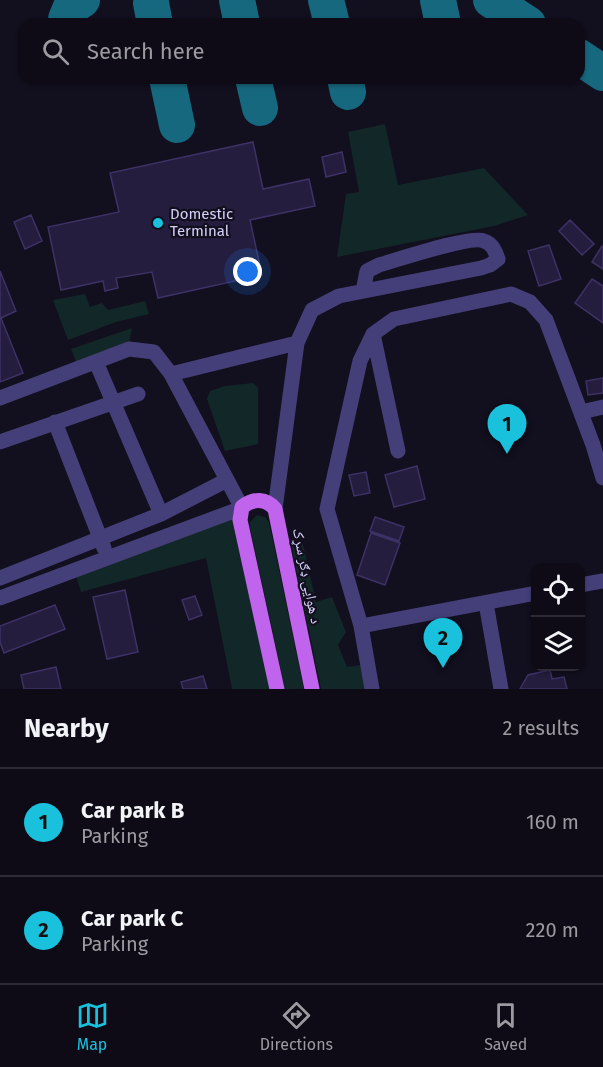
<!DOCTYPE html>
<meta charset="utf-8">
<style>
body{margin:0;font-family:"Fira Sans","Noto Naskh Arabic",sans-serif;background:#17141f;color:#f1f3f6}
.controls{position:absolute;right:18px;bottom:18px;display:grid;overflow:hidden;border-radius:12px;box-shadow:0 2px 4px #0004}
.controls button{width:54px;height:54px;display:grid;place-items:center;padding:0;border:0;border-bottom:2px solid #2e2b35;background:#0e0b16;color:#f1f3f6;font:30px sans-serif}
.you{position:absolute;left:248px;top:272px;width:21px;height:21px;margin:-15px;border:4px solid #fff;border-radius:50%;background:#1a73e8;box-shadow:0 0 0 9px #1a73e833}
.badge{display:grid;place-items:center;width:39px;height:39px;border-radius:50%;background:#19c1dd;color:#111;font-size:20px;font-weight:700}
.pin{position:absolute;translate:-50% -50px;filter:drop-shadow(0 2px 3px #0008)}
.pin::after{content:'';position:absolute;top:32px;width:21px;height:18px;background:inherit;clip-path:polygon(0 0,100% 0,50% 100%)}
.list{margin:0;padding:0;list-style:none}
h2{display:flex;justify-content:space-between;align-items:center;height:78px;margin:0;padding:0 24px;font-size:26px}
h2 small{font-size:20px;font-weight:400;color:#9b9ba1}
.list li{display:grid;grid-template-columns:39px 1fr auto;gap:18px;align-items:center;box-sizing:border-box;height:108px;padding:0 24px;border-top:2px solid #2e2b35}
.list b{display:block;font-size:22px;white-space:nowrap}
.list p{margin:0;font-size:20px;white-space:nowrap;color:#9b9ba1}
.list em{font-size:20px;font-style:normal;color:#9b9ba1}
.icon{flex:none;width:33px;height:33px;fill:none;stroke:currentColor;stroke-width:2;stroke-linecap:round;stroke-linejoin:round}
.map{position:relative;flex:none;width:603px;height:689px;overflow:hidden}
.search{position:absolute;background:#0e0b16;box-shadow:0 2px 4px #0004;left:18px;right:18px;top:18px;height:66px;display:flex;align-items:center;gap:15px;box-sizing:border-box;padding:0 21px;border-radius:18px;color:#9b9ba1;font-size:22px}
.sheet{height:294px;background:#0e0b16}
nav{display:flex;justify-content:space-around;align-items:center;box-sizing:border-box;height:84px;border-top:2px solid #2e2b35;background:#0e0b16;font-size:16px;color:#9b9ba1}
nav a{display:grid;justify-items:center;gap:3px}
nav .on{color:#19c1dd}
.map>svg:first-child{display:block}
.green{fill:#122727}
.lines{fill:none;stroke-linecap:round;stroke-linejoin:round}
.taxiway{stroke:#16687e;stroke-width:36}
.building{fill:#251d3d;stroke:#3e3166;stroke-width:1.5}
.minor{stroke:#443f78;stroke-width:15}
.major{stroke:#c064ed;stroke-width:15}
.poi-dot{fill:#19c1dd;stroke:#120f1e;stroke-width:2}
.labels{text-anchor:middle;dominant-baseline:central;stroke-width:4.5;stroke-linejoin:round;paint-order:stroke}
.poi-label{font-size:15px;fill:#d7d1fa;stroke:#120f1e;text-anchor:start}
.street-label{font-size:15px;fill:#d7d1fa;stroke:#120f1e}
</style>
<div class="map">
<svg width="603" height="689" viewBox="0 0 603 689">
<rect width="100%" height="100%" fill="#120f1e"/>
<path class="green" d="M385 124 398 185 484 168 528 215 494 226 337 257 346 194 359 192 348 132Z
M85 294 90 307 102 303 108 310 145 301 149 314 116 322 68 340 53 300Z
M132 328 129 344 77 364 71 349Z
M253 383 258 388V444L225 451 207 399 210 391 225 386Z
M257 515 265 517 269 522 304 689H285L250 527V522Z
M235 517 274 689H232L206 558 81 592 76 576Z
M302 540 316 602 332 597 346 632 338 645 347 667 361 665 365 689H321L291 543Z"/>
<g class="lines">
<path class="taxiway" d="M237 0 242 24
M326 0 332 24
M438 0 443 24
M491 0 528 24
M151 3 155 24
M66 19 71 7 82 0
M579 57 603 73
M167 78 177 125
M253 78 260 108
M345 78 348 92"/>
</g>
<path class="building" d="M253 142 263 189 309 179 315 206 250 220 262 275 158 298 152 272 116 278 118 288 105 291 103 281 61 290 48 227 119 212 110 173Z
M342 152 346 172 326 177 322 157Z
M31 215 42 241 25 249 14 222Z
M570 220 594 244 582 255 559 231Z
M549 245 561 279 539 286 528 251Z
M602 246 603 247V269L592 262Z
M0 271 16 311 1 318 23 373 0 382Z
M592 279 603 286V323L575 303Z
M603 378V393L588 395 586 381Z
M417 466 425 499 394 507 385 475Z
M366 472 370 493 354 496 349 475Z
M375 517 404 527 399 541 370 531Z
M371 533 400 543 385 585 357 575Z
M125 590 138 652 107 659 93 597Z
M195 596 202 615 189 620 182 600Z
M55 605 65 629 4 653 0 642V626Z
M56 667 61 689H24L21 675Z
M550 670 552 679 564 677 567 689H520L528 675Z
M203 676 207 689H183L181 682Z"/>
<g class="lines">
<path class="minor" d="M373 334 398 451
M96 362 161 514
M171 374 297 343
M0 398 129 349 154 352 171 374 242 508 0 598
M581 412 603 407
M55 422 104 548
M0 442 138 394
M275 509 297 343 312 310 339 296 481 268 490 265 498 259C495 251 493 244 484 241 471 235 397 260 379 265L367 271 363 291
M0 578 161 514 227 480
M580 585 603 581
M486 603 501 689
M361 626 327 509 360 361 373 334 394 319 511 294 530 302 546 320 593 445 603 478
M372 689 361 626 536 593"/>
<path class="major" d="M277 689 240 520 242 507C254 498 266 498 275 509L312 689"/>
</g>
<circle class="poi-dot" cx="158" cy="223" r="6"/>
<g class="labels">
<g class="poi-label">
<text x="170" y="214">Domestic<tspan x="170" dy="17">Terminal</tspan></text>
</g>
<g class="street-label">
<text transform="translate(307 576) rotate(79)">د هوایی ډګر سړک</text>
</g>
</g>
</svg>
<div class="controls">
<button><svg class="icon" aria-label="locate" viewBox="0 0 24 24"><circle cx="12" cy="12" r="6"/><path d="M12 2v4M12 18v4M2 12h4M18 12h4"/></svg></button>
<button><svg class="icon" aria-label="layers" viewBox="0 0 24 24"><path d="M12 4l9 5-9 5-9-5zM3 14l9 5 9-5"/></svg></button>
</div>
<div class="you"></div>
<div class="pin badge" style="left:507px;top:454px">1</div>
<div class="pin badge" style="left:443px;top:668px">2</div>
<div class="search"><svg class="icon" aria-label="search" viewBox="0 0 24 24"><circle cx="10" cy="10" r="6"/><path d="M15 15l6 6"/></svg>Search here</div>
</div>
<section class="sheet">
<h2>Nearby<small>2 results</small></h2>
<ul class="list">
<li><span class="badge">1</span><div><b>Car park B</b><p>Parking</p></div><em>160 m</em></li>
<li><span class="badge">2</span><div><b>Car park C</b><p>Parking</p></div><em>220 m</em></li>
</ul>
</section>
<nav>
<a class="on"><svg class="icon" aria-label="map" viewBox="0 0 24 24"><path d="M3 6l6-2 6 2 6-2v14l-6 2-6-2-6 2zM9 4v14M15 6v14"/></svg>Map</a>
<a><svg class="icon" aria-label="directions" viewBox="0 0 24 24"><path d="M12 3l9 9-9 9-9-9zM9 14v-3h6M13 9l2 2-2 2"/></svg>Directions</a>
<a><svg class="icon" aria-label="saved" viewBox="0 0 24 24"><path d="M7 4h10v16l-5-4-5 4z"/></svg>Saved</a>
</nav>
